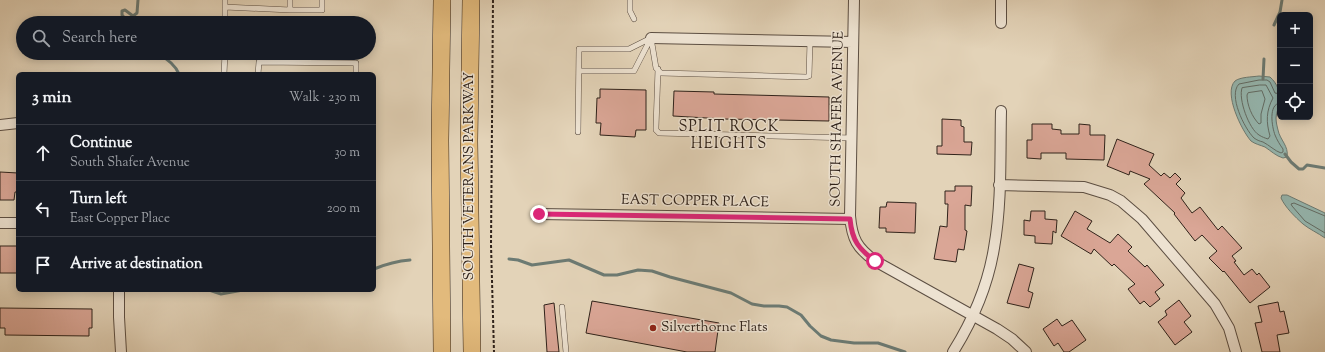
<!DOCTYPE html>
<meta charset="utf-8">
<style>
body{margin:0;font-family:"Sorts Mill Goudy",serif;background:#242831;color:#f1f3f6}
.controls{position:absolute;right:12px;top:12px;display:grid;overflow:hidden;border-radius:6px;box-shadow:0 2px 10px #0003}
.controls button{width:36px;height:36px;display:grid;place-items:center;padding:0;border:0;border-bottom:1px solid #363941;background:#171b24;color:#f1f3f6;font:20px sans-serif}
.stop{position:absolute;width:12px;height:12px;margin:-9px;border:3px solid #db2777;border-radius:50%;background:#fff}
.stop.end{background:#db2777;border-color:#fff;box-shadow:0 1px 4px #0008}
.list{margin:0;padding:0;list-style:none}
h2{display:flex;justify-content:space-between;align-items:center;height:52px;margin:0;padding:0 16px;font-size:17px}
h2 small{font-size:13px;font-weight:400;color:#9ea1a6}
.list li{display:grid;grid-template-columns:26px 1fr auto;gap:12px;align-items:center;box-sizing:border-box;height:56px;padding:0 16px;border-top:1px solid #363941}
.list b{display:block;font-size:15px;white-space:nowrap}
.list p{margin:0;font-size:13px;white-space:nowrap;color:#9ea1a6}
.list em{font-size:13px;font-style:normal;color:#9ea1a6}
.icon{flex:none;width:22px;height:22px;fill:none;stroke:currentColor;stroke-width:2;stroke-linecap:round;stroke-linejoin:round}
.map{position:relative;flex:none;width:1325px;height:352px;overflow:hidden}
.search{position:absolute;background:#171b24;box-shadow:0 2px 10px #0003;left:16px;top:16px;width:360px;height:44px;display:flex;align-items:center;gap:10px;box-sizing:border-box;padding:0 14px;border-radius:22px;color:#9ea1a6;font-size:15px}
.panel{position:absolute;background:#171b24;box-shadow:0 2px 10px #0003;left:16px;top:72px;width:360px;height:220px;border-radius:6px}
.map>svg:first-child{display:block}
.water{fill:#95b7b0;stroke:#6c7b74}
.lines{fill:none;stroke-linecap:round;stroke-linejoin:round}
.shore{stroke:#626c65;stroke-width:1}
.stream{stroke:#6c7b74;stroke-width:3}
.building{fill:#daa696;stroke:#2f221a}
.lane-casing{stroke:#5c4e42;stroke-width:6}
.street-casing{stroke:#5c4e42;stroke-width:12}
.highway-casing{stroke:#2f221a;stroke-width:18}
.path{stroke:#2f221a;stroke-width:2;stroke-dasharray:3 2;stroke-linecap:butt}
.lane{stroke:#ede2d1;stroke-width:5}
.street{stroke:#ede2d1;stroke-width:10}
.highway{stroke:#e2ba7c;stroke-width:17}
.route{stroke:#db2777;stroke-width:5}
.poi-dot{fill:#8f2418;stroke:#ede2d1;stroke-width:1.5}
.labels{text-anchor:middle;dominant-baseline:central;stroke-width:3;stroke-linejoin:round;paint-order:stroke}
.street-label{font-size:14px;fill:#2f221a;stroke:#ede2d1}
.poi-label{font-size:14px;fill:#2f221a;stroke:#ede2d1;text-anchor:start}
.neighbourhood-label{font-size:15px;letter-spacing:1px;fill:#2f221a;stroke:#ede2d1}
</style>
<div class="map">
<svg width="1325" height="352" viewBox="0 0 1325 352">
<rect width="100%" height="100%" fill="#e3d3b8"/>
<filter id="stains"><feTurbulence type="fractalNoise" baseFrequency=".005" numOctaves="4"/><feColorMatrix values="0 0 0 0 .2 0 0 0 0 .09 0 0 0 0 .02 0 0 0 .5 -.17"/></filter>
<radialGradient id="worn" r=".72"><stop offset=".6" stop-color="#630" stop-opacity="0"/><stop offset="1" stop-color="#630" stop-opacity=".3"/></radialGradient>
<path class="water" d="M1259 76 1270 77C1277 83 1281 93 1280 102 1279 108 1276 112 1276 118 1276 122 1277 126 1278 130 1280 140 1289 146 1287 157L1283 158C1276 156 1271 151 1265 147 1260 145 1255 144 1251 141 1242 131 1223 93 1235 81 1240 77 1252 77 1259 76Z
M1282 195H1287L1325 213V238C1318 233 1309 229 1303 224 1295 217 1285 207 1281 198Z"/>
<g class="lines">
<path class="shore" d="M1260 85H1266L1273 98C1266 111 1266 122 1270 136L1268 139C1265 138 1262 137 1259 135 1249 129 1238 99 1242 88Z
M1262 91 1265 99 1261 114V123L1259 124C1252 117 1247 105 1247 95L1248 93Z
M1280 94 1275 93 1270 82 1267 80H1259L1239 84C1228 95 1244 128 1254 138 1257 140 1259 141 1263 142 1269 145 1275 151 1281 153L1283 152V149C1280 145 1277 140 1275 135 1272 127 1268 104 1280 103
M1325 216 1294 203 1291 204 1292 206 1305 221 1325 233"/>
<path class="stream" d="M129 23 122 15V11L125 10 133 16 137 13 138 0
M1274 25 1280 12 1282 0
M157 53C166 58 175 64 179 74
M1263 79 1264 59
M1285 154 1291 162 1299 169H1303L1307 165 1325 168
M509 259 518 260 532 265 569 260 604 275H617L638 270 652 271 670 277 731 293 752 304 764 306H779L787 307 801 315 810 326 821 336 831 340 854 343H878L905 352
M374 269C386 264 397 261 410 260
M209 290 221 294 243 290"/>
</g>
<path class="building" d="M600 89 646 90V130H636L635 137 600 135 601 123H596L597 98H600Z
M674 91 714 92V94L829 97V121L724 119 673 116Z
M942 119 961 120V126L964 127V142H972L971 155 937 154V146H942Z
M1032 124H1052V129L1061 130V134H1079V124L1090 125V135H1105L1104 160 1066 159V153H1041V159L1027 158V140H1032Z
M1117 139 1154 154 1149 165 1161 176 1164 173 1170 178 1175 173 1181 179 1176 184 1185 193 1181 198 1192 213 1200 207 1218 230 1222 226 1242 248 1232 256 1236 261 1234 262 1244 275 1252 269 1257 275 1259 273 1270 287 1250 303 1224 271 1223 272 1209 258 1217 251 1202 235 1195 241 1174 214 1175 213 1144 184 1150 179 1130 171 1129 175 1107 166Z
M0 172 18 173 17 192H15L14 200H0Z
M955 186H972L971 206 965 205V230L967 231 964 250 958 249 956 262 934 259 940 226 947 227 948 204H945V191H955Z
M887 202 916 203 915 233 886 232V228H879L880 207H886Z
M1031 211H1045V219L1057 220 1056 233 1053 231 1052 244 1035 243V236L1024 235V220L1030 221Z
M1075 211 1092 221 1087 229 1110 243 1118 234 1132 247 1128 251 1145 267 1147 265 1164 285 1155 292 1160 299 1150 307 1144 301 1140 304 1128 289 1135 284 1114 264 1112 266 1094 249 1091 254 1061 236Z
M0 246H18V273H0Z
M1019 264 1034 268 1028 291 1033 293 1029 308 1007 303Z
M1179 300 1191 316 1184 322 1192 332 1175 345 1158 322 1167 315 1165 311Z
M592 301 719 323 715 352H687L586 333Z
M1278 302 1280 312 1284 311 1289 333 1277 335 1280 352H1262L1255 323 1262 322 1258 306Z
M554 303 559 352H547L544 305Z
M0 308 92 309V328H89V336L5 335V328H0Z
M1057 319 1062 326 1072 320 1086 340 1069 352H1064L1058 343 1054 346 1043 329Z"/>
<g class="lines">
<defs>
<path id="lane" d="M290 0V10H322V0
M630 0V11L634 19
M225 7 290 10
M225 23V0
M651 38 656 68 661 73 806 77 809 76 810 41
M658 69 656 127V130L659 133 852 138
M579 71H634L651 38
M224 74 225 53
M258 74 259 62 356 63V74
M578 132 579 49H629L651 38
M562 307 566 352"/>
<path id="street" d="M854 0 850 216C852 239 857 248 875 261L997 329 1012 339 1026 352
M1001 23V0
M651 38 853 42
M0 125 18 123
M999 185 1084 187 1110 195 1121 201 1142 219 1215 304 1229 328 1236 352
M539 214 850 219
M0 223H18
M119 290V317L121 352
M953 352C973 320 988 285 994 248 1002 203 1000 156 1001 111"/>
<path id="highway" d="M471 0 469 141 472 352
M442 352 440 140 442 0"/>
</defs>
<use href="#lane" class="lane-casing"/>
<use href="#street" class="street-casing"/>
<use href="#highway" class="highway-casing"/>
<path class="path" d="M493 0 491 245 494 352"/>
<use href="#lane" class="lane"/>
<use href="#street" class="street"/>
<use href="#highway" class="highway"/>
</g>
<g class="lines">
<path class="route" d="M539 214 850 219C852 241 859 249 875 261"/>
</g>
<circle class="poi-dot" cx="653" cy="328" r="4"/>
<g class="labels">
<g class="street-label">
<text transform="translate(838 119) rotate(-89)">SOUTH SHAFER AVENUE</text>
<text transform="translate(470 176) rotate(-90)">SOUTH VETERANS PARKWAY</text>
<text transform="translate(695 202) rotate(1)">EAST COPPER PLACE</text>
</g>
<g class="poi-label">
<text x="661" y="328">Silverthorne Flats</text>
</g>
<g class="neighbourhood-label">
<text x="729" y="127">SPLIT ROCK<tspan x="729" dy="17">HEIGHTS</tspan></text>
</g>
</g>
<rect width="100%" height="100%" filter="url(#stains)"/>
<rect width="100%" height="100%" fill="url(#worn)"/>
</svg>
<div class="controls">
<button>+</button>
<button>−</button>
<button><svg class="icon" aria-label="locate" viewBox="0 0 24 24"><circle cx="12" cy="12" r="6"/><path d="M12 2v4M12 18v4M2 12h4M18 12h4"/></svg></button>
</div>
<div class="stop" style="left:875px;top:261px"></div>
<div class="stop end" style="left:539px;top:214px"></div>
<div class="search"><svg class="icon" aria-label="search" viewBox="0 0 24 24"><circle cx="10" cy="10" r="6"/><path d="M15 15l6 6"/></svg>Search here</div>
<section class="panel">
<h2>3 min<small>Walk · 230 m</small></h2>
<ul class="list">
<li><svg class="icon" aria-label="ahead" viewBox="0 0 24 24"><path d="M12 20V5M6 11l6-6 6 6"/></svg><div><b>Continue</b><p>South Shafer Avenue</p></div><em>30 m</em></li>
<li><svg class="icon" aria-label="left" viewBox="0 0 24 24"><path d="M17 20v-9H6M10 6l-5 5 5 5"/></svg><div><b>Turn left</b><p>East Copper Place</p></div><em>200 m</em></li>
<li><svg class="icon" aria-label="arrive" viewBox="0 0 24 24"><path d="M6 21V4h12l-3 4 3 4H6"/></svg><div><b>Arrive at destination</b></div></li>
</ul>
</section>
</div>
